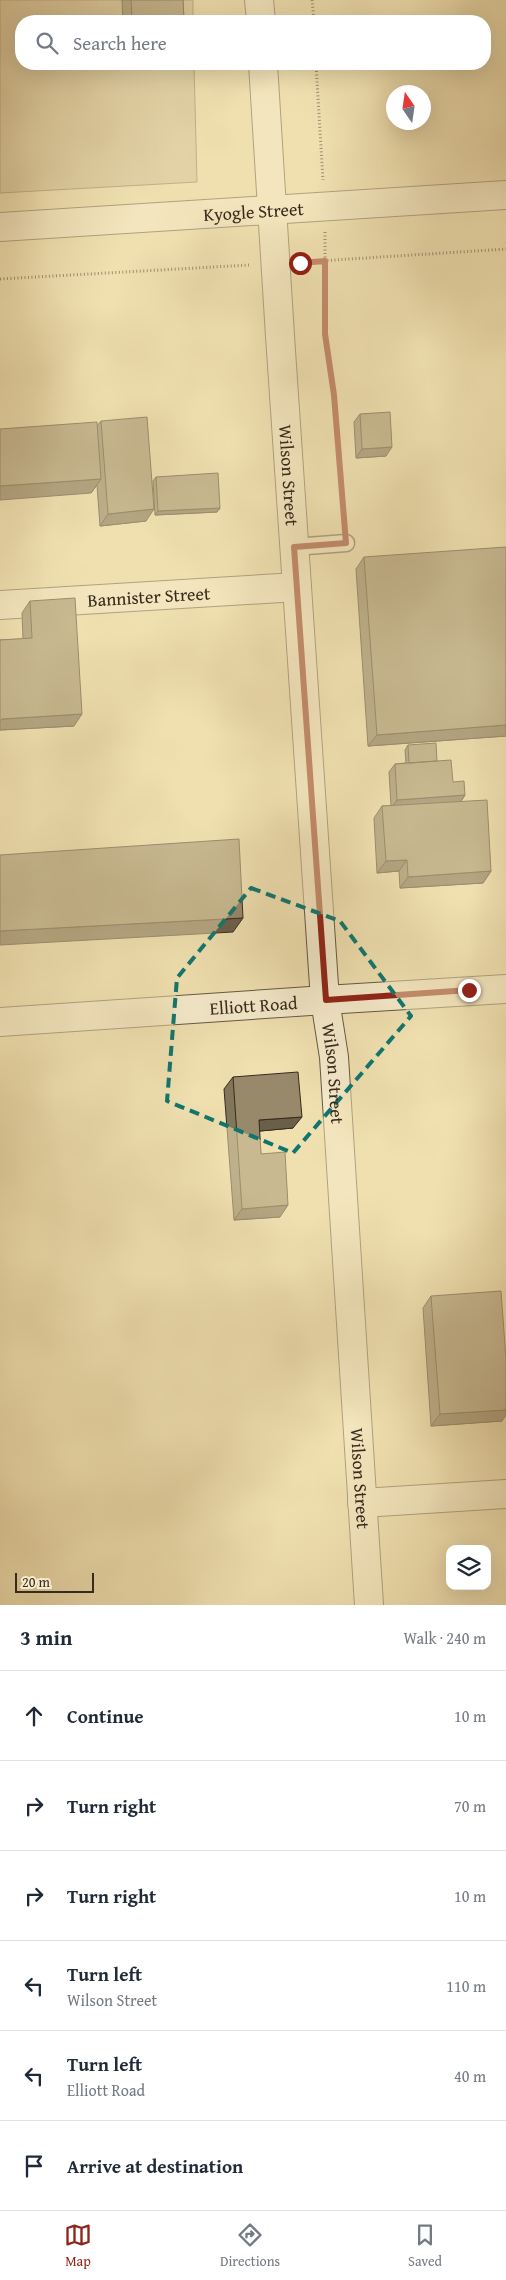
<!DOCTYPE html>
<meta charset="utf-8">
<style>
body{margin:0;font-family:"Gentium Book Plus",serif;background:#f2f2f3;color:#1f2937}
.controls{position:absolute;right:15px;bottom:15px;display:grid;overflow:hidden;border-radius:10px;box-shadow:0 5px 20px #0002}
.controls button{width:45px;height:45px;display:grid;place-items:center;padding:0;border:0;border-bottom:1px solid #e0e1e3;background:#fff;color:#1f2937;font:25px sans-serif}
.compass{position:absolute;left:386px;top:85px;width:45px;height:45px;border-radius:50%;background:#fff;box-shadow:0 5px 20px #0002;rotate:347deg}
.scale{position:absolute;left:15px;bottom:12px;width:79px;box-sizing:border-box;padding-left:5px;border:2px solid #372a1e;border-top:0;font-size:14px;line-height:18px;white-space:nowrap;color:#372a1e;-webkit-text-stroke:4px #f5ebcc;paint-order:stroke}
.stop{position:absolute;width:15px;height:15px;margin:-11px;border:4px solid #8f2418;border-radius:50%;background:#fff}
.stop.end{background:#8f2418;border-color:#fff;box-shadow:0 1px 5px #0008}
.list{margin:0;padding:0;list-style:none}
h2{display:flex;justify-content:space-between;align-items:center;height:65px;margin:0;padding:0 20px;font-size:21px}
h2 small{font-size:16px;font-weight:400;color:#747a83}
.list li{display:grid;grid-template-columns:32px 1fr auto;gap:15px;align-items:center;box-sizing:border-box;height:90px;padding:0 20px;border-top:1px solid #e0e1e3}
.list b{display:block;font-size:19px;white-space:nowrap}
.list p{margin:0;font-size:16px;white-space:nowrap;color:#747a83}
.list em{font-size:16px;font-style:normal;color:#747a83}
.icon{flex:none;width:28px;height:28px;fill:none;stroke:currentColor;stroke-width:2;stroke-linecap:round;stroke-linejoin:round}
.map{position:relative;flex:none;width:506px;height:1605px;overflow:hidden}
.search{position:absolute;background:#fff;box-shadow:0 5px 20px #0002;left:15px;right:15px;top:15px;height:55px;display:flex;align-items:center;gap:12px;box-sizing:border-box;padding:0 18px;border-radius:20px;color:#747a83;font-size:19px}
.sheet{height:605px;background:#fff}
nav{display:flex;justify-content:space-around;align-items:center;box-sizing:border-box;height:70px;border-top:1px solid #e0e1e3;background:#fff;font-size:14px;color:#747a83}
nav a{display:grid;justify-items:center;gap:2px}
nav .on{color:#8f2418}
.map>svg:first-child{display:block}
.green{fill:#d1c197;stroke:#84765a}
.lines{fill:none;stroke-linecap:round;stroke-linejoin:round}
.service-casing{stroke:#655842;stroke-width:19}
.minor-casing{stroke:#655842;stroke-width:30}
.tertiary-casing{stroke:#655842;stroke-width:30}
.path{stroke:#372a1e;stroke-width:3;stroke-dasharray:1 2.5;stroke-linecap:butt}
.service{stroke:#f5ebcc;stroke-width:16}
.minor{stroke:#f5ebcc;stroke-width:28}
.tertiary{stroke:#f5ebcc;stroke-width:28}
.wall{fill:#82765b;stroke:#372a1e}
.shaded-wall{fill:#6a604a;stroke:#372a1e}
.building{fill:#97896a;stroke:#372a1e}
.route{stroke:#8f2418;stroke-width:6}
.marked{fill:none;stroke:#0f766e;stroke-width:4;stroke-dasharray:10 6;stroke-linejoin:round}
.labels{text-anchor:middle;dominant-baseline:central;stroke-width:4;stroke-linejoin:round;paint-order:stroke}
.street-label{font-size:18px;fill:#372a1e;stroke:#f5ebcc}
</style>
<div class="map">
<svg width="506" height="1605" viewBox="0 0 506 1605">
<rect width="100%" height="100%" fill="#f0e0b0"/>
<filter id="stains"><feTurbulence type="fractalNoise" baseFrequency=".004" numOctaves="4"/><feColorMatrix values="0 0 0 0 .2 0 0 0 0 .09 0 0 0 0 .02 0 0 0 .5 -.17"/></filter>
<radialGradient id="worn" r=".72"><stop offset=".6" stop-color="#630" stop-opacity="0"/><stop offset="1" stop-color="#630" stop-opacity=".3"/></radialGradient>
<path class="green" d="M0 0H193V21H21V64H194L197 182 0 193Z"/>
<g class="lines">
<defs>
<path id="service" d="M294 547 346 543"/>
<g id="minor">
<path id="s1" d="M0 227 506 195"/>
<path id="s2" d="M0 605 297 587"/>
<path id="s3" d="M0 1022 325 1000"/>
<path d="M362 1503 506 1494"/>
</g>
<g id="tertiary">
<path d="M259 0 261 21"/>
<path id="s4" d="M263 64 280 336 325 1000 334 1057 369 1605"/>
<path d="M325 1000 506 989"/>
</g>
</defs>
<use href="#service" class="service-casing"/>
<use href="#minor" class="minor-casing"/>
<use href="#tertiary" class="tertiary-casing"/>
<path class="path" d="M312 0 314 21
M316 64 323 180
M325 232V334L334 395 344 522
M303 262 506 249
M0 279 249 265"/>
<use href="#service" class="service"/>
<use href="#minor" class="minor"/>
<use href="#tertiary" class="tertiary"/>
</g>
<path class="wall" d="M122 0H183L184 21H123Z
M360 414 386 456 356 458 354 422Z
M101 421 146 521 100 526 97 485 91 493 97 426Z
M156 477 220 508 217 512 155 515 153 481Z
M364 557 506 736 368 746 356 569Z
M30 601 74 726 0 730V640L23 639 22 613Z
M408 745 437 761 453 782 465 795 461 801 491 871 483 883 400 888 399 871 377 873 374 818 382 806H391L389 772 395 764 406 763 405 750Z
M233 1077 293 1128 259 1131 261 1154 280 1217 234 1220 224 1089Z
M431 1296 502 1421 431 1426 423 1308Z"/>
<path class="shaded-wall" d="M392 447 386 456 356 458 362 449Z
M101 479 91 493 0 500V486Z
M220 508 217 512 155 515 158 511Z
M154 509 146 521 100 526 108 514Z
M82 714 74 726 0 730V721L2 719Z
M506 725V736L368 746 377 735Z
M465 795 460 803 391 808 397 800Z
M407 860 399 871 377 873 386 861Z
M491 871 483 883 400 888 408 877Z
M243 918 233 932 0 945V931Z
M302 1117 293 1128 250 1132 259 1120Z
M288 1205 280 1217 234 1220 242 1209Z
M506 1410V1415L502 1421 431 1426 440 1414Z"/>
<path class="building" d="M131 0H183L184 21H132Z
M390 412 392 447 362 449 360 414Z
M147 417 154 509 108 514 101 421Z
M97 422 101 479 0 486V429Z
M218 473 220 508 158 511 156 477Z
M506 547V725L377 735 364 557Z
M75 598 82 714 2 719 0 721V640L32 638 30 601Z
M436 743 437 761 409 763 408 745Z
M451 760 453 782 464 781 465 795 397 800 395 764Z
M487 800 491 871 408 877 407 860 386 861 382 806Z
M239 839 243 918 0 931V855Z
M298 1072 302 1117 259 1120 261 1154 285 1152 288 1205 242 1209 233 1077Z
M501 1291 506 1359V1410L440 1414 431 1296Z"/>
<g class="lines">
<path class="route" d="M300 263 325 261V334L334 395 346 543 294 547 326 1000 469 990"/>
</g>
<path d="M0 0H506V1605H0ZM251 888 340 921 411 1016 293 1153 167 1101 177 978Z" fill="#f0e0b0" fill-opacity=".55" fill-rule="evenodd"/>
<path class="marked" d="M251 888 340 921 411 1016 293 1153 167 1101 177 978Z"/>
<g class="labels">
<g class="street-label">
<text stroke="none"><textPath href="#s1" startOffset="254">Kyogle Street</textPath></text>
<text stroke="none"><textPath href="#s4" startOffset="412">Wilson Street</textPath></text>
<text stroke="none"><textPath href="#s2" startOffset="149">Bannister Street</textPath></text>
<text stroke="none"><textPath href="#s3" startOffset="254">Elliott Road</textPath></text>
<text stroke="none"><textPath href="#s4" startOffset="1012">Wilson Street</textPath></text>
<text stroke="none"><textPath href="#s4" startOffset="1418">Wilson Street</textPath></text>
</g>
</g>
<rect width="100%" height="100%" filter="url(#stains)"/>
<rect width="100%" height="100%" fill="url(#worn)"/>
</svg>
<div class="controls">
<button><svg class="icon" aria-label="layers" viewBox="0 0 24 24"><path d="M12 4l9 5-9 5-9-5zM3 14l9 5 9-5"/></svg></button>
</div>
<svg class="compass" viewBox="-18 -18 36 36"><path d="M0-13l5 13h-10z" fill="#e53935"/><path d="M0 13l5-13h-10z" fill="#747a83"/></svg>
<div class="scale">20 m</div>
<div class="stop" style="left:300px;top:263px"></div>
<div class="stop end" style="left:469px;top:990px"></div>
<div class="search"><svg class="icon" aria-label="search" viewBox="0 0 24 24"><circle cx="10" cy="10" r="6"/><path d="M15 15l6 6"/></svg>Search here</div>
</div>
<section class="sheet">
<h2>3 min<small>Walk · 240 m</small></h2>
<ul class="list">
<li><svg class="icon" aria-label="ahead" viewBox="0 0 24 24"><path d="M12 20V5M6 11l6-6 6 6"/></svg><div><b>Continue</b></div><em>10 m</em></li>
<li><svg class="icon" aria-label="right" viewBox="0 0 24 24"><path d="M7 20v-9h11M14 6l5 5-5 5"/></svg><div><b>Turn right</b></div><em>70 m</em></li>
<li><svg class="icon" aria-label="right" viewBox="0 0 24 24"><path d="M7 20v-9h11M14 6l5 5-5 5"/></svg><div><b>Turn right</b></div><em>10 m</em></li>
<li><svg class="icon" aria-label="left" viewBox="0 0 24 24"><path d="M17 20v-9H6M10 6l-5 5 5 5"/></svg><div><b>Turn left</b><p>Wilson Street</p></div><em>110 m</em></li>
<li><svg class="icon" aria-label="left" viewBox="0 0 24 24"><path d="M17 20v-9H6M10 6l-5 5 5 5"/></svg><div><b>Turn left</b><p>Elliott Road</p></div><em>40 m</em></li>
<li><svg class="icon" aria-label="arrive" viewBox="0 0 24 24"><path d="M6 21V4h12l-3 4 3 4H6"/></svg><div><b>Arrive at destination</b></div></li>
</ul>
</section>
<nav>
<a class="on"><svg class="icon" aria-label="map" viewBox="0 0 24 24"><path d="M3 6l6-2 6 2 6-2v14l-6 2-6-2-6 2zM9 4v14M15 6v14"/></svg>Map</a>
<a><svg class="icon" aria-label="directions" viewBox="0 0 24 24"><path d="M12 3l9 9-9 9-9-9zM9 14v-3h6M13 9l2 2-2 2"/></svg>Directions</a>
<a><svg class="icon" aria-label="saved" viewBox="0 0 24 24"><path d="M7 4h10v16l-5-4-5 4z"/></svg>Saved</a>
</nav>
